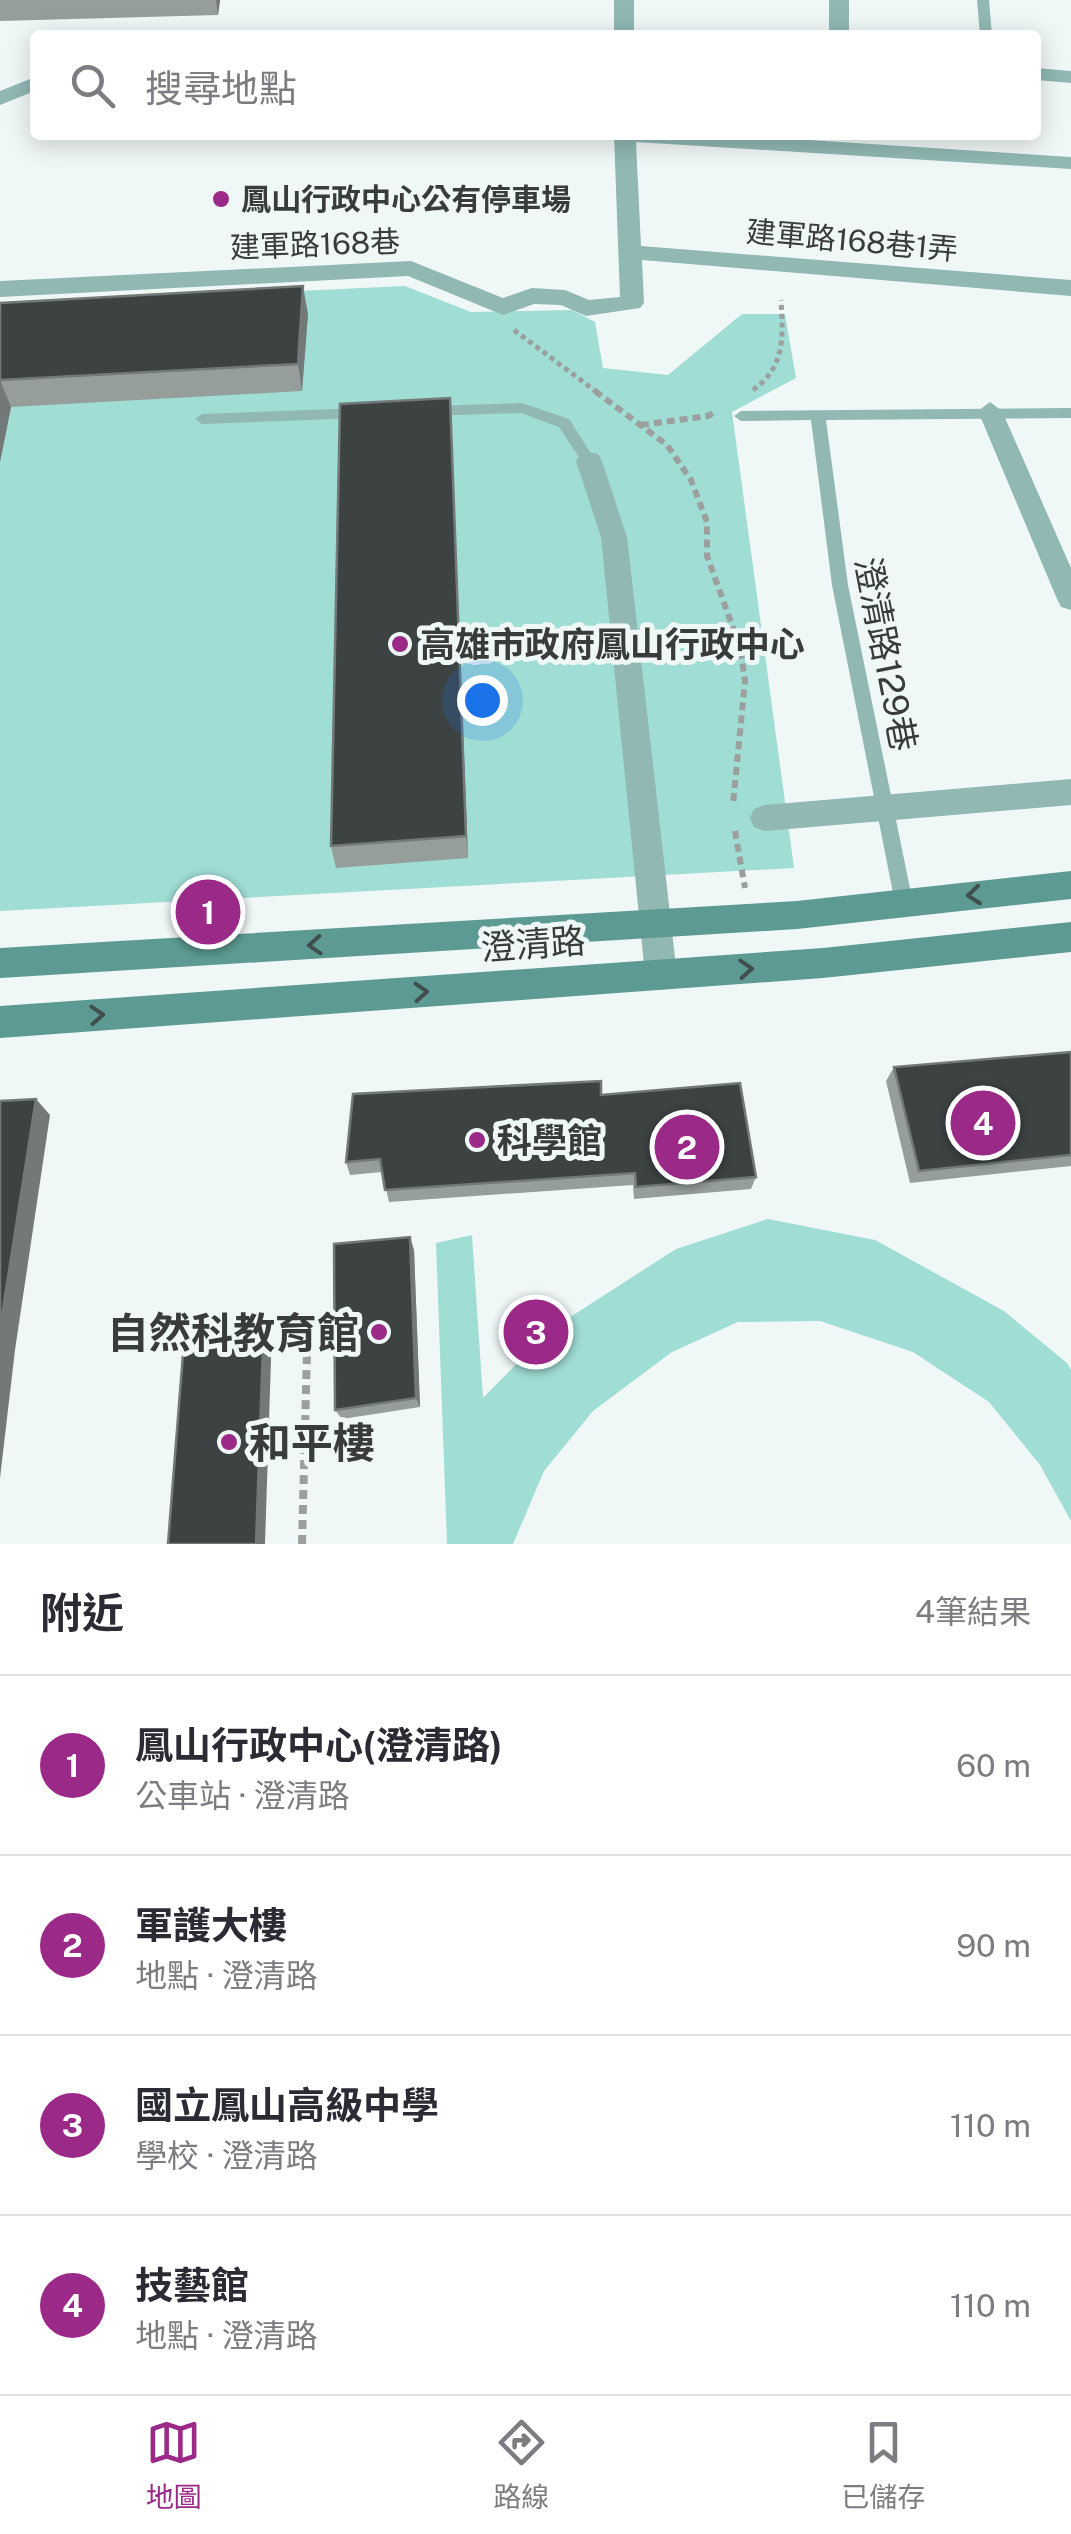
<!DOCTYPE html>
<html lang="zh-TW">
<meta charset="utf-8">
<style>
body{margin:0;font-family:"Public Sans","Noto Sans TC",sans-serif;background:#f7f7f7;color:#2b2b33}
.you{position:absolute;left:482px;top:700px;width:35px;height:35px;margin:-25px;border:8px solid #fff;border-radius:50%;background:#1a73e8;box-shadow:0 0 0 15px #1a73e833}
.badge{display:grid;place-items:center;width:65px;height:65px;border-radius:50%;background:#9b2987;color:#fff;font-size:32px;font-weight:700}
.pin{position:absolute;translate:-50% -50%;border:5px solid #fff;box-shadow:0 2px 10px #0006}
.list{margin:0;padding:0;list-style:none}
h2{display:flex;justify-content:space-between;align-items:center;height:130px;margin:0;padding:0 40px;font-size:42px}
h2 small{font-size:32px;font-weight:400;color:#7c7c81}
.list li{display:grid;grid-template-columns:65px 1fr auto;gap:30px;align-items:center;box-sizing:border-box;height:180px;padding:0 40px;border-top:2px solid #e1e1e2}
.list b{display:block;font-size:38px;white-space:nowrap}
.list p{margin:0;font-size:32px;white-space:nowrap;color:#7c7c81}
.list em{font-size:32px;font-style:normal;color:#7c7c81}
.icon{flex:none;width:55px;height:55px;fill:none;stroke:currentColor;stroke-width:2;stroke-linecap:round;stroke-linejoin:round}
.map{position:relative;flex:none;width:1071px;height:1544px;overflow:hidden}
.search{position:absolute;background:#fff;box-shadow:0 5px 25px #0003;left:30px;right:30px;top:30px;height:110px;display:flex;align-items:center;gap:25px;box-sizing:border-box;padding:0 35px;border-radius:10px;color:#7c7c81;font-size:38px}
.sheet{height:850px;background:#fff}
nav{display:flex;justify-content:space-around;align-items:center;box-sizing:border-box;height:140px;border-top:2px solid #e1e1e2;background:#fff;font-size:28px;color:#7c7c81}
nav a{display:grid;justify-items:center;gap:5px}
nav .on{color:#9b2987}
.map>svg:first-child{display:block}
.green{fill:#a0ddd5}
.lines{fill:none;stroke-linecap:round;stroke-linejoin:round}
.path-far2{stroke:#9ba09f;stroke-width:5;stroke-dasharray:5 4;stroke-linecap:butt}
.path-far1{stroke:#9ba09f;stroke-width:6;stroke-dasharray:8 5;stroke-linecap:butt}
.path{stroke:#9ba09f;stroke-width:8;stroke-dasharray:9 6;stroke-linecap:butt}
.lane{fill:#91b8b3;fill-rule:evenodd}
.street{fill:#91b8b3;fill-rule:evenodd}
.secondary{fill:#5d9a93;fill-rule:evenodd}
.wall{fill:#969e9c}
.shaded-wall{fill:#727978}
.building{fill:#3c4342;stroke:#727978;stroke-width:2.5}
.oneway{stroke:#404f4d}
.poi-dot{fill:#9b2987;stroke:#f0f8f7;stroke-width:4}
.labels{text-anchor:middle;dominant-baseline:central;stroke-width:10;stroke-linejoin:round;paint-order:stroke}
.far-poi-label{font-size:30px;font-weight:bold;fill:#393c3b;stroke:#f0f8f7;text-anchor:start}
.far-street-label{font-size:30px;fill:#393c3b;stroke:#f0f8f7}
.poi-label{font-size:35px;font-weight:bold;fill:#393c3b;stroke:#f0f8f7;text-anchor:start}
.street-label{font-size:35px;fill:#393c3b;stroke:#f0f8f7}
.near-poi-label{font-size:42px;font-weight:bold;fill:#393c3b;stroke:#f0f8f7;text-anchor:end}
</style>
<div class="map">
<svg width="1071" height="1544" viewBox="0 0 1071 1544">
<rect width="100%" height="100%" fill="#f0f8f7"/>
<path class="green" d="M405 286 471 312 572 310 595 322 603 368 668 375 742 314H785L796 378 732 412 794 868 0 911V305Z
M768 1219 875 1240 1004 1311 1067 1363 1071 1370V1521L1040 1465 989 1402 913 1352 820 1321 738 1322 672 1352 593 1411 544 1471 513 1544H447L436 1243 472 1235 483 1398 550 1330 676 1249Z"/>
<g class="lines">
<path class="path-far2" d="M514 330 598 393
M753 390C786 366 783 337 781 300"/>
<path class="path-far1" d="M595 391 667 445 691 480 707 522V556L740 647 745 681 733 804
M641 425 708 416 717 411
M735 831 745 888"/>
<path class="path" d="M302 1544 307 1352"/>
<path class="lane" d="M977 0H989L992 35H980Z
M522 403 569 419 596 461 594 465H584L559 427 521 413 428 416 421 411 428 406Z
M362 408 369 413 362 418 202 424 195 419 202 414Z
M1071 408V418L826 420 848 585 913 903 911 909 904 911 897 909 895 903 832 585 811 420 741 421 734 416 741 411Z"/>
<path class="street" d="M614 0H634V35H614Z
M829 0H849V35H829Z
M1036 68 1071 71V83L1036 80Z
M35 77V91L0 105V91Z
M614 135H729L1071 157V169L636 142 641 246 1071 280V296L642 260 644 303 640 308 586 316 561 305 534 304 503 315 408 276 0 297V281L411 261 503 298 532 288 565 290 589 300 620 297Z
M990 402 1002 411 1071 568V610L1061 607 1057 599 978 411Z
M589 452 598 454 602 461 627 537 677 975 673 986 661 990 649 986 645 975 601 537 576 461 580 454Z
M1071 779V805L765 831 754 827 750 818 754 809 765 805Z"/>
<path class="secondary" d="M1071 871V899L797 929 0 978V948L797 901Z
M1071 922V952L823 978 0 1038V1006L823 948Z"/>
</g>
<path class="wall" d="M0 0H220L218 15 0 21Z
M0 303 308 314 302 391 11 407 0 462Z
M450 398 468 858 336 868 331 846Z
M1071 1052V1166L910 1183 886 1081 894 1067Z
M601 1095 756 1177 751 1189 634 1199 633 1185 389 1202 382 1172 350 1175 346 1162Z
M414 1250 420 1407 342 1419 335 1410Z"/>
<path class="shaded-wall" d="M216 0H220L218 15Z
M303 286 308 314 302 391 298 364Z
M0 380 11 407 0 462Z
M450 398 451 424 468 858 466 836Z
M36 1099 50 1115 15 1350 0 1478V1328Z
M410 1237 414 1250 420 1407 416 1398Z
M264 1318 272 1329 265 1544H256Z"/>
<path class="building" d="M303 286 298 364 0 380V303Z
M450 398 466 836 331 846 340 404Z
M1071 1052V1155L919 1171 894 1067Z
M601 1081V1095L740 1083 756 1177 636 1187 635 1173 385 1190 380 1159 346 1162 353 1094Z
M36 1099 0 1328V1101Z
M410 1237 416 1398 335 1410 334 1244Z
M264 1318 256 1544H168L185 1329Z"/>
<defs><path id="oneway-chevron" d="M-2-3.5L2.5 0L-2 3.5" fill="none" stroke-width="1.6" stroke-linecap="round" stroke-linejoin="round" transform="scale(2.5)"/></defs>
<g class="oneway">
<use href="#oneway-chevron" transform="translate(974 895) rotate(174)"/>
<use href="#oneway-chevron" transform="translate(315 945) rotate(176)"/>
<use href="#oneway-chevron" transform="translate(746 969) rotate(-4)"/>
<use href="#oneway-chevron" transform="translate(421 992) rotate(-4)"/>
<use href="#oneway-chevron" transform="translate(97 1015) rotate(-4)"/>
</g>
<g class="poi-dot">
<circle cx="221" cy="199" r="10"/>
<circle cx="400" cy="644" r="10"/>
<circle cx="477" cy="1140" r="10"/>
<circle cx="379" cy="1332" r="10"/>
<circle cx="229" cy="1442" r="10"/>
</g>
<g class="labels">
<g class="far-poi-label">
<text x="241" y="199">鳳山行政中心公有停車場</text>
</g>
<g class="far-street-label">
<text transform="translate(852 240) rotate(5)">建軍路168巷1弄</text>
<text transform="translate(315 244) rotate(-2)">建軍路168巷</text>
</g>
<g class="poi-label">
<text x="420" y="644">高雄市政府鳳山行政中心</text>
<text x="497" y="1140">科學館</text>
</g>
<g class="street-label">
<text transform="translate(886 654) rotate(79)">澄清路129巷</text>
<text transform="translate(533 944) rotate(-4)">澄清路</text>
</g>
<g class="near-poi-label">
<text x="359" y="1332">自然科教育館</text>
<text x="249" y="1442" text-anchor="start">和平樓</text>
</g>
</g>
</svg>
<div class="you"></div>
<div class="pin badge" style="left:208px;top:912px">1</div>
<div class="pin badge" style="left:687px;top:1147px">2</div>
<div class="pin badge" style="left:536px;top:1332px">3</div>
<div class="pin badge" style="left:983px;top:1123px">4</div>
<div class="search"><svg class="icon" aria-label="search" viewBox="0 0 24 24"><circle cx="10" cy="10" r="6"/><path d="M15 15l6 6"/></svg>搜尋地點</div>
</div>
<section class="sheet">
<h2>附近<small>4筆結果</small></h2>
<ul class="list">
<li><span class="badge">1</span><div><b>鳳山行政中心(澄清路)</b><p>公車站 · 澄清路</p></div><em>60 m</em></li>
<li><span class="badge">2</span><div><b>軍護大樓</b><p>地點 · 澄清路</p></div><em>90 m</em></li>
<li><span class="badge">3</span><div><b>國立鳳山高級中學</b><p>學校 · 澄清路</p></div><em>110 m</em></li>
<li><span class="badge">4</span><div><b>技藝館</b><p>地點 · 澄清路</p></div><em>110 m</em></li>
</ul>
</section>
<nav>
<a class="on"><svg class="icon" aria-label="map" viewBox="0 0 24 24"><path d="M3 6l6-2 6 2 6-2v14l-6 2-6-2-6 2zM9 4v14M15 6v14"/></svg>地圖</a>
<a><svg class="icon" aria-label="directions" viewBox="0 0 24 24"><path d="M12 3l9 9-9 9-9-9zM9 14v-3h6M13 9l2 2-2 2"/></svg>路線</a>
<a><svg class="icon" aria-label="saved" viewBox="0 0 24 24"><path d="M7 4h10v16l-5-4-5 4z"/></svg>已儲存</a>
</nav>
